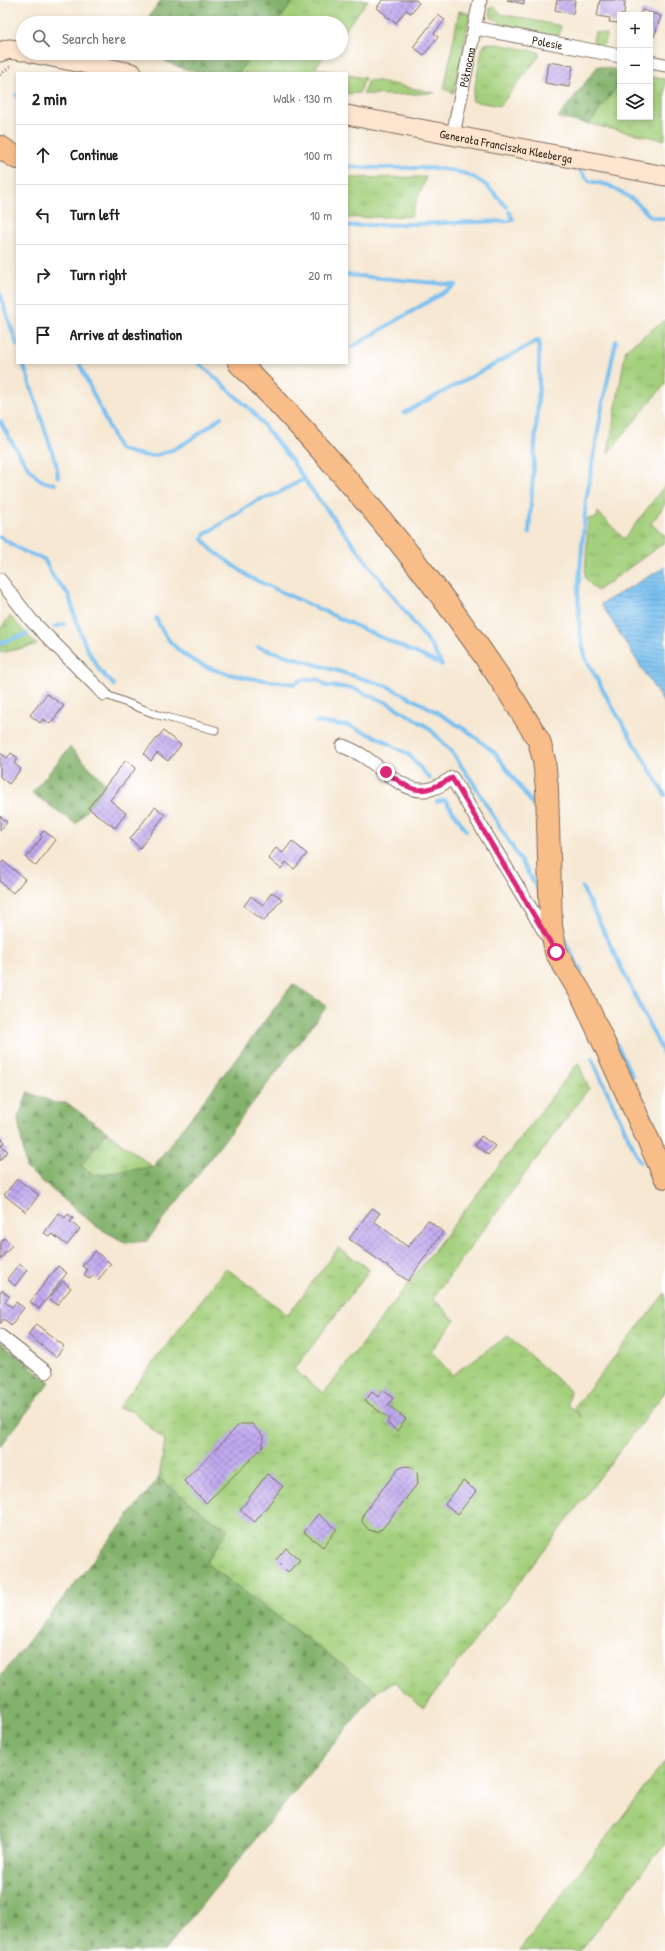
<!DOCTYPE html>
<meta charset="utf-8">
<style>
body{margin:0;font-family:"Patrick Hand",sans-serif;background:#f2f2f2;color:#222}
.controls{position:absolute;right:12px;top:12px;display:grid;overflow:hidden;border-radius:0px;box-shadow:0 2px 6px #0003}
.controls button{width:36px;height:36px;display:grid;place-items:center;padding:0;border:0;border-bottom:1px solid #e0e0e0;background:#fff;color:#222;font:20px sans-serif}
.stop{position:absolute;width:12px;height:12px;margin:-9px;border:3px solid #db2777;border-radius:50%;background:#fff}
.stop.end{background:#db2777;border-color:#fff;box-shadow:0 1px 4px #0008}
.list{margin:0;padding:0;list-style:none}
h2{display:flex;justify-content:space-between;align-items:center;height:52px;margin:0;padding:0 16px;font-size:17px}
h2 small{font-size:13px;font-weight:400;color:#767676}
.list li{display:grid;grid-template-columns:26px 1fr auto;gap:12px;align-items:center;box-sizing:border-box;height:60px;padding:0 16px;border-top:1px solid #e0e0e0}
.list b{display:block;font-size:15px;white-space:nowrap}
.list em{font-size:13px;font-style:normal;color:#767676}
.icon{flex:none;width:22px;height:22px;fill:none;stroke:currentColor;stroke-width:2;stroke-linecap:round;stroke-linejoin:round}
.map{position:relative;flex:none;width:665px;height:1951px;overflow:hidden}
.search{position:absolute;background:#fff;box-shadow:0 2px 6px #0003;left:16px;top:16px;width:332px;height:44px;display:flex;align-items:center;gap:10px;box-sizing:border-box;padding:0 14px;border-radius:22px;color:#767676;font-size:15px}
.panel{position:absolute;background:#fff;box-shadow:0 2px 6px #0003;left:16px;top:72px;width:332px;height:292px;border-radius:0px}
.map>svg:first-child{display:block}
.grass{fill:url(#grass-tufts);stroke:#707d4e}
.forest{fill:url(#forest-firs);stroke:#5f6e45}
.water{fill:url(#water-rules);stroke:#5a7587}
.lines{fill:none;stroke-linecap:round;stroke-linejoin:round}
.stream{stroke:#78c0f0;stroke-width:4}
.building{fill:url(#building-cross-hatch)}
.service-casing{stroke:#7c6c5d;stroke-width:9}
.minor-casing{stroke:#7c6c5d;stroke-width:15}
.secondary-casing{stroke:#7c6c5d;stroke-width:21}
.trunk-casing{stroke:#7c6c5d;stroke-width:24}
.path{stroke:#7c6c5d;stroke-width:2.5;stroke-dasharray:1 3;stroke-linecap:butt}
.service{stroke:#fff;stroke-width:7}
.minor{stroke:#fff;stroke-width:13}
.secondary{stroke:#fde5d0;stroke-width:19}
.trunk{stroke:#f9bd89;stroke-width:22}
.route{stroke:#db2777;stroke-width:5}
.labels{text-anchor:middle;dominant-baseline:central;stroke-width:3;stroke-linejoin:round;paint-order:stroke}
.street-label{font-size:12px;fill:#3b2a1e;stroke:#fff}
</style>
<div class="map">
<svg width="665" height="1951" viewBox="0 0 665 1951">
<defs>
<pattern id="grass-tufts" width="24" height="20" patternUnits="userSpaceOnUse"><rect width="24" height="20" fill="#a4d07d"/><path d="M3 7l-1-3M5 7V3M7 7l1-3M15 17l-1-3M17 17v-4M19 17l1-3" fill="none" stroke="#87a966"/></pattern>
<pattern id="forest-firs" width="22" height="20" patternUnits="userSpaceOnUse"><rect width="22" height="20" fill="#83b26c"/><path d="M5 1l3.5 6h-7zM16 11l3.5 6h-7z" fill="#6c9158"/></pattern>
<pattern id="water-rules" width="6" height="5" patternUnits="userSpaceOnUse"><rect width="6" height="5" fill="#78c0f0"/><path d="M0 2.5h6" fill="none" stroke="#649cc2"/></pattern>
<pattern id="building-cross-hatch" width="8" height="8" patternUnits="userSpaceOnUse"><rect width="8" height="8" fill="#c0a9ef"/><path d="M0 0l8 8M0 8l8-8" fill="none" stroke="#9d8ac1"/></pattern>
</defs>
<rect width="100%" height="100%" fill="#fff"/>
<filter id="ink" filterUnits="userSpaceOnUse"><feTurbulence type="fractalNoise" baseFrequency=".025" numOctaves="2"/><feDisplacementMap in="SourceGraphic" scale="8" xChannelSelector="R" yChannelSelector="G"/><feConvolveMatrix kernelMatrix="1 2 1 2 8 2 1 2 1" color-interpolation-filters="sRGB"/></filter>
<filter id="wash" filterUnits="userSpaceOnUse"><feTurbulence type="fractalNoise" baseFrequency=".012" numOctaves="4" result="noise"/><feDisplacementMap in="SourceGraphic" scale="16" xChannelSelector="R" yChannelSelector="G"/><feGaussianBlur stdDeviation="0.9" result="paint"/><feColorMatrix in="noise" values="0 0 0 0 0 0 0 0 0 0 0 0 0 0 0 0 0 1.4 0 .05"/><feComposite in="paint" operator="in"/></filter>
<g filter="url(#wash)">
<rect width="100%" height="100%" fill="#f6e8d3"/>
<path class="grass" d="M294 0H368L341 35V23H277Z
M490 7H495L501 14 561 26 559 35 555 37 500 26V21L491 18 490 13Z
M459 11 470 14 459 71 453 93 444 89Z
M595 32 607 34 605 43 601 46 596 45 593 40Z
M491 43 539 52V56L500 106 472 101 482 50 485 44Z
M253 53H327L315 68 338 73H238Z
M347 75 365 78 359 93 347 94Z
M650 77 665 79V140L589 124 620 83V117H650Z
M368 80 378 81 435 93 393 95 363 94Z
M426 177 411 216 347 218V178Z
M665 320V384L608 453 626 349Z
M665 485V504L651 524 665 535V542L597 591 585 578 588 519 597 518 598 512 624 539Z
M10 616 37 645 0 653V629Z
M578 1063 589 1088 433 1298 455 1320 431 1351 452 1375 508 1336 570 1391 568 1404 582 1418 574 1408 665 1293V1392L423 1708 395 1682 377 1691 206 1563 227 1529 208 1517 159 1478 165 1441 132 1411 118 1408 226 1268 288 1315 338 1248 370 1269 294 1370 324 1393Z
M107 1132 153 1167 94 1175 80 1166Z
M665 1761V1843L580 1951H519Z"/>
<path class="forest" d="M161 0H294L277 23H144Z
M153 53H253L238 73C203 73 183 74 153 53Z
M598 66 620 71V83L589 124 558 118Z
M70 747 103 781 105 786 76 824 32 793Z
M293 984 327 1006 147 1241 126 1243 97 1227 26 1168 18 1118 28 1092 55 1103H67L107 1132 81 1166 94 1175 153 1167Z
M0 1341 50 1382 0 1447Z
M159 1478 208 1517 228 1529 206 1563 377 1691 164 1951H0V1677Z"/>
<path class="water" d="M665 567V705L601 604Z"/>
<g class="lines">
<path class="stream" d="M16 95 17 96
M347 166C387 173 450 158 483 183 492 189 499 199 507 207
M576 166 589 181 608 185 621 192 635 201 651 217 665 219
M347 226 510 221 513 219 509 212
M347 275 456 285 352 347
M0 294 17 345
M616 341 603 402 586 501 578 593 580 632 585 657 609 701 665 795
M23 363 56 463 58 477
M79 363 119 449C129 452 139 456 150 456 172 455 204 431 221 417
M199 363 252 411 292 461 308 485 432 647 442 665
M404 413 539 340V385L529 533
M0 421C9 437 26 470 41 480 45 483 50 483 55 484
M204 535 256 501 276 494 304 479
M0 537 23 551 44 559 54 578 69 595 76 621 86 647 101 672 114 685
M203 539 212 550 251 578 442 665
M156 618C179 675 242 677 294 684L301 680 318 679 326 686 352 688 388 703 428 727 451 751 474 784 542 896
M54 627 64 624
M0 643 27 634
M258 647 387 686 428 707 466 730 495 753 539 813
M316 722 349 726 381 739 409 755 430 779
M437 802 445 800 466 830
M582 887 665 1057
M563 937 581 972
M610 1030 632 1076
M592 1059 640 1162
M646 1107 664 1147"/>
</g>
<g id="blocks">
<path class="building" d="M382 0H416L419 3 411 13 406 10 396 23 390 18H387L385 14 377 8Z
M507 0H524V4Z
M557 0H575L573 14 555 10Z
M600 0H622L625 2 624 15H619L618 23 609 22 610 18 597 16Z
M642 10 661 16 654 37 650 36V15H640Z
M438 15 445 20 434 33 438 37 424 55 413 47Z
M548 62 573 66 569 87 545 83Z
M47 694 64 706 50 724 43 719 40 723 30 715Z
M163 731 181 745 168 761 157 753 151 761 144 754Z
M0 753 7 758 11 753 18 758 14 763 21 769 9 784 0 777Z
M126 760 136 768 110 800 126 813 115 828 88 808Z
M155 807 165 815 140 848 130 839Z
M0 816 7 822 0 831Z
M44 831 56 840 36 866 26 858 42 837 40 835Z
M292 841 307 854 294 869 286 862 281 869 268 858 276 848 283 853Z
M3 861 25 879 13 893 0 882V864Z
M272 892 282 899 264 921 244 906 251 896 263 905Z
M481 1136 495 1146 488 1155 475 1145Z
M0 1138 4 1142 1 1146 8 1151 0 1161Z
M17 1179 39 1195 26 1212 4 1195Z
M372 1208 380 1213 374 1221 408 1247 428 1220 443 1232 408 1281 349 1239Z
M59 1213 65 1218 68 1214 73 1218 70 1222 80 1229 67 1245 52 1234 50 1237 44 1233Z
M4 1238 12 1245 0 1260V1243Z
M95 1251 111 1264 98 1280 93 1275 90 1279 84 1276 87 1270 82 1266Z
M19 1264 27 1270 15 1286 7 1279Z
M58 1266 67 1273 39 1309 30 1302Z
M63 1281 71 1288 57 1305 49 1299Z
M2 1290 9 1296 5 1302 12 1307 16 1302 24 1308 11 1325 4 1319 0 1324V1293Z
M36 1324 64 1346 56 1357 28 1335Z
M383 1390 393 1398 388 1405 406 1419 397 1431 387 1423 390 1419 365 1401 372 1392 378 1397Z
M240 1424H252L263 1436V1447L206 1503 184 1481Z
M405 1466 412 1467 417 1472 418 1483 382 1529 376 1532 369 1530 362 1522 364 1513 398 1469Z
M267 1474 283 1486 255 1522 240 1510Z
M463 1481 476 1491 458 1514 445 1504Z
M318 1514 337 1529 323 1547 304 1532Z
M286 1548 300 1560 288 1572 276 1560Z"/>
</g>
</g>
<g filter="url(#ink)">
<use href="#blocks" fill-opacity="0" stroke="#7c6c5d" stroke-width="1"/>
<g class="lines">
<defs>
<path id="service" d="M104 694 158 715 215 730"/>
<g id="minor">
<path id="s1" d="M475 28 620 56"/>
<path d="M650 62 665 65"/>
<path id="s2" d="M453 135 480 0"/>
<path d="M0 580 31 620 104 694"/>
<path d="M343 746C350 749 357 752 363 756 379 766 404 792 424 790 434 790 444 783 452 778L549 939"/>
<path d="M0 1336 46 1372"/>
</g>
<g id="secondary">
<path d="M0 52 9 49 23 51"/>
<path d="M32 53 132 73"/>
<path id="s3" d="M347 115 665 176"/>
</g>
<path id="trunk" d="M0 147 17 158
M239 363C288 411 333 462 377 515 437 587 492 661 539 741L544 760 547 789 551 926 556 952 582 995 665 1177"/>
</defs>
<use href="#service" class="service-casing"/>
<use href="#minor" class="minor-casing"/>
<use href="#secondary" class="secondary-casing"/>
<use href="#trunk" class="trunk-casing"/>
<path class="path" d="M0 75 11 66"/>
<use href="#service" class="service"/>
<use href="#minor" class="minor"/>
<use href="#secondary" class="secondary"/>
<use href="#trunk" class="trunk"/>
</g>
</g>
<g class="lines" filter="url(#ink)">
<path class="route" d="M386 772C415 793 420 796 452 778L556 952"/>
</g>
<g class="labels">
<g class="street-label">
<text stroke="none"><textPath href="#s1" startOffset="74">Polesie</textPath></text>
<text stroke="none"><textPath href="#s2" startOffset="69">Północna</textPath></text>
<text stroke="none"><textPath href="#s3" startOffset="162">Generała Franciszka Kleeberga</textPath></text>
</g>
</g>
</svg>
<div class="controls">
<button>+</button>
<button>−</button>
<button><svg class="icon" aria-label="layers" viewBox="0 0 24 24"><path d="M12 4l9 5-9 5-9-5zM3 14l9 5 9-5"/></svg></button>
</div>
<div class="stop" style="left:556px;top:952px"></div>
<div class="stop end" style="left:386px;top:772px"></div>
<div class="search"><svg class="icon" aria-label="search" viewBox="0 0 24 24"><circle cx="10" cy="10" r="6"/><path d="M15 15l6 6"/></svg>Search here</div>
<section class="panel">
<h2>2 min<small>Walk · 130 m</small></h2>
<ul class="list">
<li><svg class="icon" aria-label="ahead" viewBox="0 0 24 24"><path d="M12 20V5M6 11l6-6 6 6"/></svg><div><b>Continue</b></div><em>100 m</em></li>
<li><svg class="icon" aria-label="left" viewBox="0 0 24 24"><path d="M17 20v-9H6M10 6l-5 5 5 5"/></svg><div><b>Turn left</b></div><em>10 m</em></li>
<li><svg class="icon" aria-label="right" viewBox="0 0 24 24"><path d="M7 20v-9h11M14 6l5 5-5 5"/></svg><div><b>Turn right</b></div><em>20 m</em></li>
<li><svg class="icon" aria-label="arrive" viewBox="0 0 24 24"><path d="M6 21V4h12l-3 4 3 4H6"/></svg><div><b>Arrive at destination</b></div></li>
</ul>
</section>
</div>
